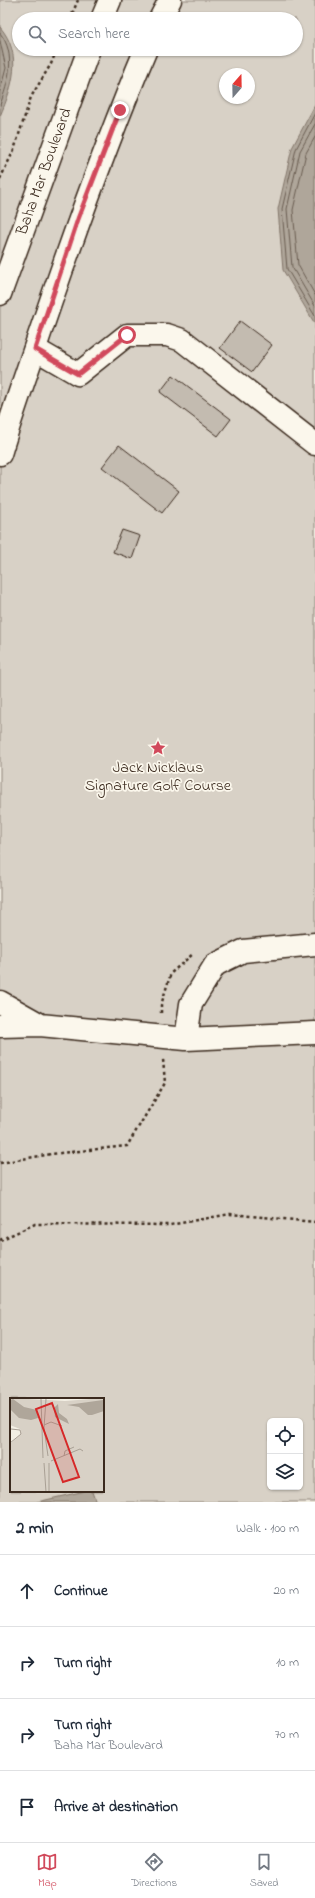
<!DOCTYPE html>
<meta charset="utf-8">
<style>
body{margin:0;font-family:"Indie Flower",sans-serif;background:#f2f2f3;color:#1f2937}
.controls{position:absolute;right:12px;bottom:12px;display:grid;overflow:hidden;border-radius:6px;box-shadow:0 1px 3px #0004}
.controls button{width:36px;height:36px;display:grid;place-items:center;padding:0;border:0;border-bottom:1px solid #e0e1e3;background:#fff;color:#1f2937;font:20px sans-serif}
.compass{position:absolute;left:219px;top:68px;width:36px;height:36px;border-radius:50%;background:#fff;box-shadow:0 1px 3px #0004;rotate:20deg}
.stop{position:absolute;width:12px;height:12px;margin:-9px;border:3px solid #d1495b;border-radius:50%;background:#fff}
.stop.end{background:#d1495b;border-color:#fff;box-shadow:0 1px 4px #0008}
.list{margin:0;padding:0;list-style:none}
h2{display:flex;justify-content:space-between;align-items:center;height:52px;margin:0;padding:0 16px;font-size:17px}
h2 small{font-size:13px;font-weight:400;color:#747a83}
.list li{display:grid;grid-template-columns:26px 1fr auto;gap:12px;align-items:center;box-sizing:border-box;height:72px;padding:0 16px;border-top:1px solid #e0e1e3}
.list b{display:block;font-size:15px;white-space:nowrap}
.list p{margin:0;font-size:13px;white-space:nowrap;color:#747a83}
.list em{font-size:13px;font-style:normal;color:#747a83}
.icon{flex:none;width:22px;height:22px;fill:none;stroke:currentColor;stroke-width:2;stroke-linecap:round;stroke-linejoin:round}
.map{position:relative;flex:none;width:315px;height:1502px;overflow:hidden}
.search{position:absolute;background:#fff;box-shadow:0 1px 3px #0004;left:12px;right:12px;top:12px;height:44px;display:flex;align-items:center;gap:10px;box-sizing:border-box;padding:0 14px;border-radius:22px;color:#747a83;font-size:15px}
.sheet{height:340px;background:#fff}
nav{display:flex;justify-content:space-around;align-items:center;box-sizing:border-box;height:56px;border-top:1px solid #e0e1e3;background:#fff;font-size:11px;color:#747a83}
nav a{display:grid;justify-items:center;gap:2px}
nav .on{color:#d1495b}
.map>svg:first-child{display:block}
.green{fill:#d8d1c6;stroke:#8a7e72;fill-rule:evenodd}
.water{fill:#afa69a;stroke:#817468}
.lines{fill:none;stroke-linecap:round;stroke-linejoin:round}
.shore{stroke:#695c50;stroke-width:1}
.building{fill:#c3bbb0;stroke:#3b2a1e}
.minor-casing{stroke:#3b2a1e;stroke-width:25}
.major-casing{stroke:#3b2a1e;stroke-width:25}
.path{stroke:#3b2a1e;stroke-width:2.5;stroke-dasharray:3 3;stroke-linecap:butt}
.minor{stroke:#fbf7ec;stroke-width:22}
.major{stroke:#fbf7ec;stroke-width:22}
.route{stroke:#d1495b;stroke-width:5}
.labels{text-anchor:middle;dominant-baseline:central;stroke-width:3.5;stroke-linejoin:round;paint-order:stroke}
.street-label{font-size:16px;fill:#3b2a1e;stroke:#fbf7ec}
.poi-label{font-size:16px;fill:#3b2a1e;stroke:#fbf7ec}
.inset-road{fill:none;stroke:#a9a095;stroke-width:1}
.view{fill:#d62828;fill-opacity:0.15;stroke:#d62828;stroke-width:2}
.inset-edge{fill:none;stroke:#3b2a1e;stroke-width:2}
</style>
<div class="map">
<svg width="315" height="1502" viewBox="0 0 315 1502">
<rect width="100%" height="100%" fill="#f3efe4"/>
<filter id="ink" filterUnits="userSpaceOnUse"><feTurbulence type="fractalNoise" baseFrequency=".025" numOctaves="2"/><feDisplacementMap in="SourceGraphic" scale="8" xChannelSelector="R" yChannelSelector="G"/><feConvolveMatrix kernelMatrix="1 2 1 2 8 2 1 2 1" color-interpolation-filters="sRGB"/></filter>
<g filter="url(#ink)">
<path class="green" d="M0 0H315V1502H0ZM19 19H296V49H19ZM225 74H249V98H225ZM11 1399H103V1491H11ZM270 1421H300V1487H270Z"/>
<path class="water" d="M0 27C23 54 13 86 0 116Z
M315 105V324L283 270 278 209 292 148Z
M85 1491H92L96 1502H37Z"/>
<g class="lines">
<path class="shore" d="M0 33C17 54 8 83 0 105
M0 41 6 68 0 91
M315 113 296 149 282 209 287 269 315 316
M315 124 300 151 287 209 292 267 315 306
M315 137 306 153 293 210 298 265 315 295"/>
</g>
<path class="building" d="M240 321 272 345 252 372 220 348Z
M173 375 231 419 218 436 160 392Z
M119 445 179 491 162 513 102 467Z
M122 530 140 536 132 559 113 552Z"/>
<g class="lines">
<defs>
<path id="minor" d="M35 349 78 374 127 335H167L182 340 315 444
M0 1002 39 1024
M0 1026 40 1025 186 1039 315 1033
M186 1039 191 1004 215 965 243 951 315 944"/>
<g id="major">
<path d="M102 19 110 0"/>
<path d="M160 19 170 0"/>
<path id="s1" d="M0 294 89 49"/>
<path d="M0 454C12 414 26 375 39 336 72 239 106 143 146 49"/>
</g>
</defs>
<use href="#minor" class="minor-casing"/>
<use href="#major" class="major-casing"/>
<path class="path" d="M70 19 78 0
M0 179 14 150 31 97 51 64 57 49
M161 1013V1005L171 973 194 953
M0 1163 51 1154 127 1146 165 1083 163 1059
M0 1240 35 1224 170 1225 230 1214 315 1222"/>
<use href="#minor" class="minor"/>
<use href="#major" class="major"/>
</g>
</g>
<g class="lines" filter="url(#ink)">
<path class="route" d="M120 110 78 219 35 349 78 374 127 335"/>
</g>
<defs>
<symbol id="sight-bare" viewBox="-9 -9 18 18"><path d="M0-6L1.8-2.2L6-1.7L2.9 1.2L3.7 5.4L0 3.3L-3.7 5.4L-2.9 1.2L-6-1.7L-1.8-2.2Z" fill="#d1495b" stroke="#fbf7ec" stroke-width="2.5" paint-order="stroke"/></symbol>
</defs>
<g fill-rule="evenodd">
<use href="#sight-bare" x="147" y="737" width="22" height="22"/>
</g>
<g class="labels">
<g class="street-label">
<text stroke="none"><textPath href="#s1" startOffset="130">Baha Mar Boulevard</textPath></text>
</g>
<g class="poi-label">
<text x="158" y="768">Jack Nicklaus<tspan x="158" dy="18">Signature Golf Course</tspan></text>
</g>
</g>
<g transform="translate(10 1398)">
<rect width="94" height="94" fill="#f3efe4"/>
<path d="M0 0 55 3 94 0V94H0V46L11 36 10 31 0 27Z" fill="#d8d1c6"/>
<path d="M3 1 14 9 27 12 28 20 21 22 9 20 0 11V2ZM93 2 94 13 82 17H78L69 9 57 7ZM48 6 49 15 57 21 59 26 45 19 44 10Z" fill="#afa69a"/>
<path class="inset-road" d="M31 1 33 60M36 1 34 30 38 58M34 27 41 24 52 28M0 45 11 36 10 32 1 31M54 58 55 53 64 49M41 63 70 51 73 53M34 65 36 94M39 94V65"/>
<path class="view" d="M42 5 69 79 53 84 26 11Z"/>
<rect width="94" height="94" class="inset-edge"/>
</g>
</svg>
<div class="controls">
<button><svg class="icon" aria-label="locate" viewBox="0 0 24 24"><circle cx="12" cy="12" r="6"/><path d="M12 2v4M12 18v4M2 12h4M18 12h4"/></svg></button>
<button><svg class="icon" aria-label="layers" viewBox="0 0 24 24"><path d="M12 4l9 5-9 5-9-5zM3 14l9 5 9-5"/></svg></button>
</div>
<svg class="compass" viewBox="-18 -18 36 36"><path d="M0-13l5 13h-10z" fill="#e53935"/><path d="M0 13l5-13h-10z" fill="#747a83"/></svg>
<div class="stop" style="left:127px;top:335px"></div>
<div class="stop end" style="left:120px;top:110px"></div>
<div class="search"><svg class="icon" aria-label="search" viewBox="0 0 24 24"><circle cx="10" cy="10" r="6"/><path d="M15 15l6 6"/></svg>Search here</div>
</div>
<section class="sheet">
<h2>2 min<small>Walk · 100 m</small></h2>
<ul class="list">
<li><svg class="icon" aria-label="ahead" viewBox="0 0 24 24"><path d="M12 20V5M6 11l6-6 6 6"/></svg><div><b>Continue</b></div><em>20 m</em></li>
<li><svg class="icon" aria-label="right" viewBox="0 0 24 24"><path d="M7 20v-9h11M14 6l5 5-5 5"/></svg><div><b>Turn right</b></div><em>10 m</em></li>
<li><svg class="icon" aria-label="right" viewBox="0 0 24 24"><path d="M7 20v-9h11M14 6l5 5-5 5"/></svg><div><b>Turn right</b><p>Baha Mar Boulevard</p></div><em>70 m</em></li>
<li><svg class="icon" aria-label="arrive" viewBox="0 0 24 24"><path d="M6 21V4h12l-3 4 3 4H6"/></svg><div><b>Arrive at destination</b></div></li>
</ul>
</section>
<nav>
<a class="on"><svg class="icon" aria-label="map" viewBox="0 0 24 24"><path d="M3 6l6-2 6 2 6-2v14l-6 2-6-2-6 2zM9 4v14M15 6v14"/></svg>Map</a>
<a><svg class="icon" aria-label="directions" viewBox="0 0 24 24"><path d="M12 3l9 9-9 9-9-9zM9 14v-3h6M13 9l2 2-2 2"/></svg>Directions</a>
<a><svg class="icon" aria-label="saved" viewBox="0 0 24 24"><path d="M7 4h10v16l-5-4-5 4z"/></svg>Saved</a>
</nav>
